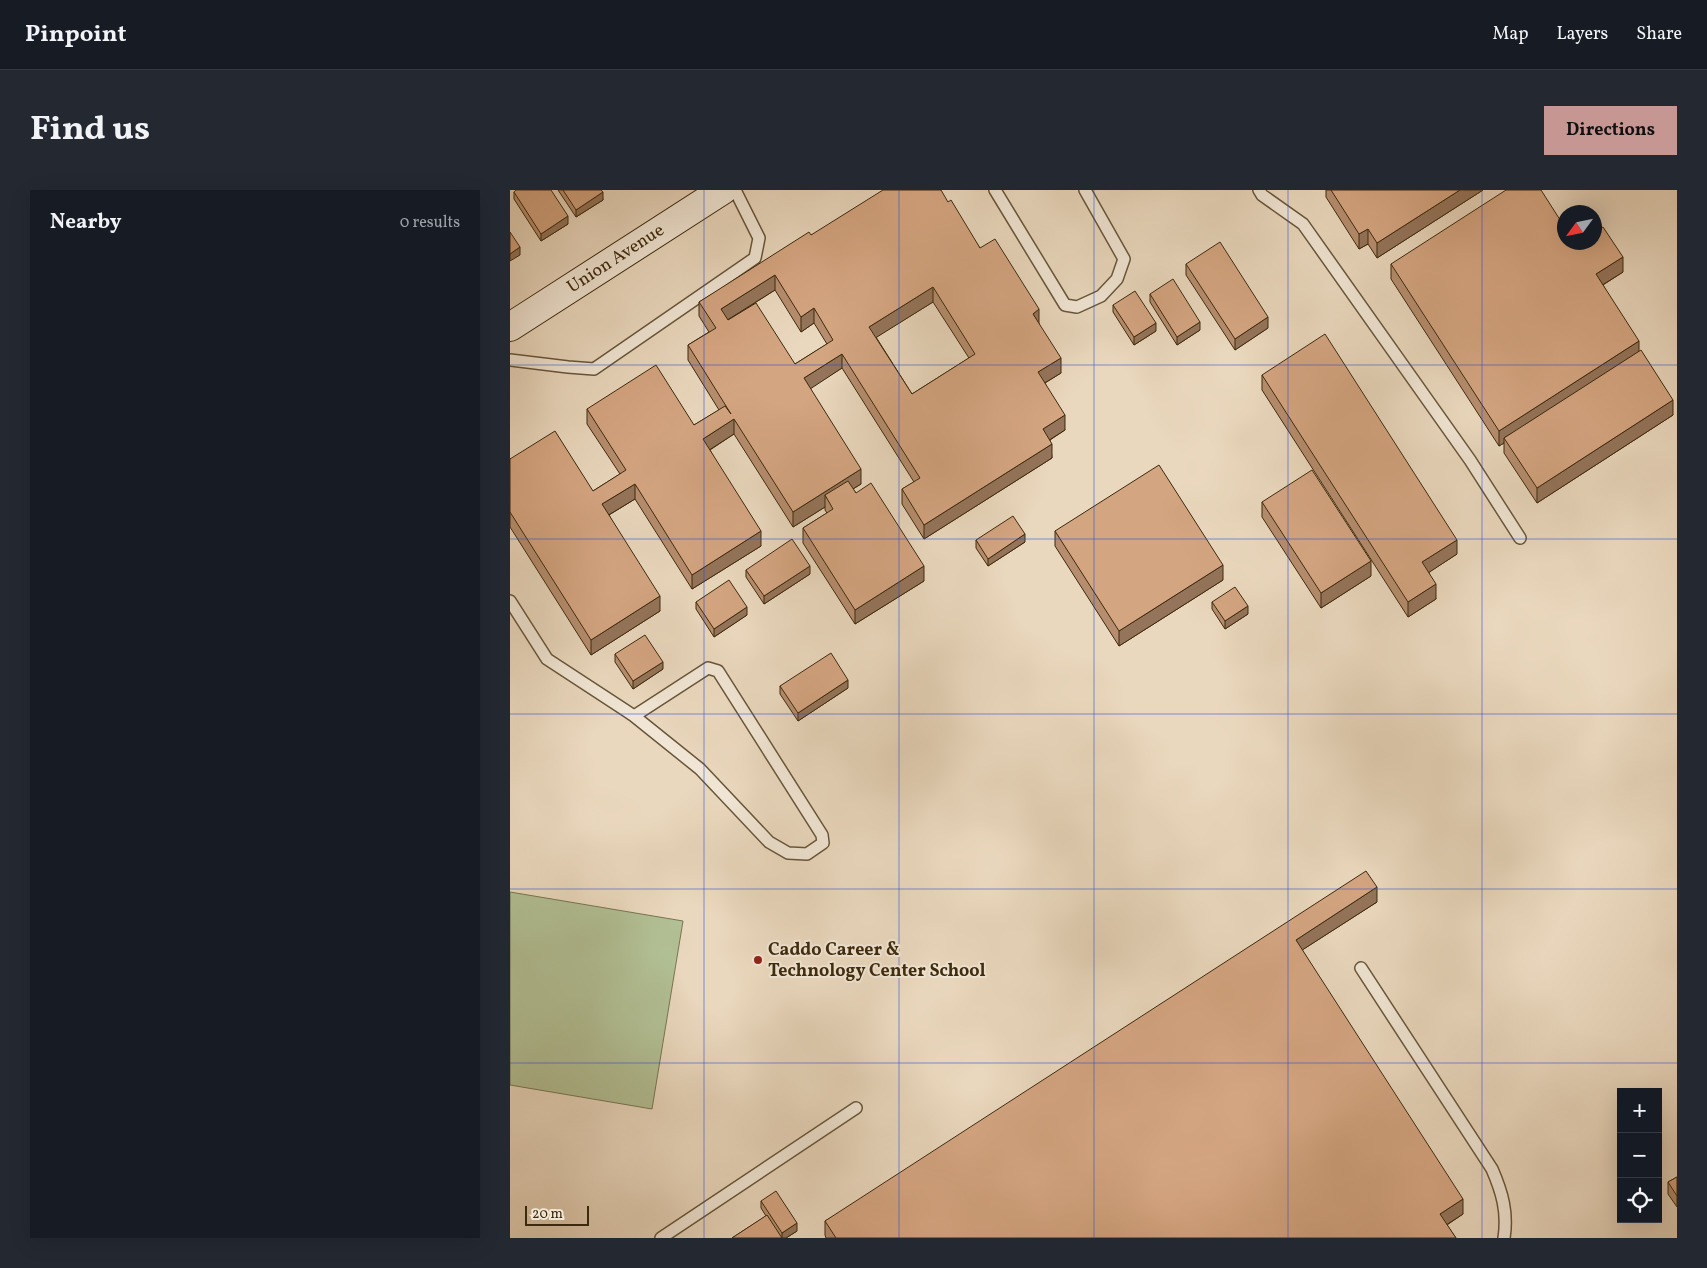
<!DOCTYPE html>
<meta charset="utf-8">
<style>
body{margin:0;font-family:Vollkorn,serif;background:#242831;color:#f1f3f6}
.controls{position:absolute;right:15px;bottom:15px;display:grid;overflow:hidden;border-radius:0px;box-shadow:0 5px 20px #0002}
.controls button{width:45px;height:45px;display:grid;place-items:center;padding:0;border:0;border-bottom:1px solid #363941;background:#171b24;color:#f1f3f6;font:25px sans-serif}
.compass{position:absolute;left:1047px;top:15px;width:45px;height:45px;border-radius:50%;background:#171b24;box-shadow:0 5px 20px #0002;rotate:237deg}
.scale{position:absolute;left:15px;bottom:12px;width:64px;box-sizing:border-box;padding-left:5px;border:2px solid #3d2a0d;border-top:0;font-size:14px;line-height:18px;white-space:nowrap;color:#3d2a0d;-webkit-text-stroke:4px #f1e6d5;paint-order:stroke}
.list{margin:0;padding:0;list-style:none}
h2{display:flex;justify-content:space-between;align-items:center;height:65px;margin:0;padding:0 20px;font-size:21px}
h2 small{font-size:16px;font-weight:400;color:#9ea1a6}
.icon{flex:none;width:28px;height:28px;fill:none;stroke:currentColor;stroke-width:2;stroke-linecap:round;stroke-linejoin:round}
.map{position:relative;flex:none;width:1167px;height:1048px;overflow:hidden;border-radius:0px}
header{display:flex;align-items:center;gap:30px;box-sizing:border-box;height:70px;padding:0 25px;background:#171b24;border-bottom:1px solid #363941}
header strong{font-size:24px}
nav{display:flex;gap:28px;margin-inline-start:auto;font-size:18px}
.intro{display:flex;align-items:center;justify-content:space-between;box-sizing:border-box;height:120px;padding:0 30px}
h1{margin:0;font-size:35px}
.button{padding:12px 22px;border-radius:0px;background:#c59692;color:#111;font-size:18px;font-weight:700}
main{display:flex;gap:30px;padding:0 30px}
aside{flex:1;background:#171b24;border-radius:0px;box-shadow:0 5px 20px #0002}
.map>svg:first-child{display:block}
.green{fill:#b2c095;stroke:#787551}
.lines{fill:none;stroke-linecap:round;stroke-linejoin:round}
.lane-casing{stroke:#685639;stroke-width:14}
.secondary-casing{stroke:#3d2a0d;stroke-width:30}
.lane{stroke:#f1e6d5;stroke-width:11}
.secondary{stroke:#f1e6d5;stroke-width:28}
.wall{fill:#b68e6f;stroke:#3d2a0d;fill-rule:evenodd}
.shaded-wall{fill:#94745a;stroke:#3d2a0d}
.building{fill:#d4a581;stroke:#3d2a0d;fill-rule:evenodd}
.grid{fill:none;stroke:#1d4ed8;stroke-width:1;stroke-opacity:0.55}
.poi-dot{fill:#8f2418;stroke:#f1e6d5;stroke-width:2}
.labels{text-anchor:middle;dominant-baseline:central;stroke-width:4;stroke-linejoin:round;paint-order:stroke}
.street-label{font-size:18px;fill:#3d2a0d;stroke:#f1e6d5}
.poi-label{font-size:18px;font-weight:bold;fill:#3d2a0d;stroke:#f1e6d5;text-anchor:start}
</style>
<header>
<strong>Pinpoint</strong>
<nav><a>Map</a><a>Layers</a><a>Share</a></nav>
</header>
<div class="intro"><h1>Find us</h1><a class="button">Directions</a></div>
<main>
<aside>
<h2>Nearby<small>0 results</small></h2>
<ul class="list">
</ul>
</aside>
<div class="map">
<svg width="1167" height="1048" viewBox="0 0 1167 1048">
<rect width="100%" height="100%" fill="#ead8be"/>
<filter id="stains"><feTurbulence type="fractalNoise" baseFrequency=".004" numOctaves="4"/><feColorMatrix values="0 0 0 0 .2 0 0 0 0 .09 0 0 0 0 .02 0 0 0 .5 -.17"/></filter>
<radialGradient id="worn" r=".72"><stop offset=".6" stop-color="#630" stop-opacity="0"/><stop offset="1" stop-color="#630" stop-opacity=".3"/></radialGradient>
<path class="green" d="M0 702 173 731 142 919 0 895Z"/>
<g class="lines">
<defs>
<path id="lane" d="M485 0 555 115 567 117 591 106 607 89 614 69 575 0
M749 0 752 5 793 34 960 270 1010 348
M0 170 58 177 84 179 245 68 249 48 225 0
M0 411 37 469 115 520 124 526 190 579 259 652 278 663 297 664 313 653 312 645 208 481 198 478 124 526
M851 778 982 979C992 1002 998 1022 994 1048
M151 1048 346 918"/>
<path id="secondary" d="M0 137 213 0"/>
</defs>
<use href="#lane" class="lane-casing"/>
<use href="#secondary" class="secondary-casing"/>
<use href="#lane" class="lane"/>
<use href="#secondary" class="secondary"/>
</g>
<path class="wall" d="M48 0H91L93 10 66 27Z
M816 0H973L867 68 858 54 849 59 816 7Z
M4 2 58 34 31 51 4 9Z
M438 12 470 58 529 134 551 183 535 193 555 240 540 250 542 268 414 349 392 314V299L404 292 332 178 300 198 351 294 343 299 414 391 345 434 293 353V338L317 323 315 320V317L283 337 224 244 200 260 251 356 182 399 125 309 99 325 150 421 81 465 0 337V269L83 301 110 284 77 234V219L184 235 209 220 178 170V155L199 142 189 126V112L301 45ZM265 100 291 142 304 133 317 154 285 174 218 130ZM423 112 459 168 402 204 366 147Z
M1066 54 1113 82 1093 95 1163 225 1027 313 994 263V253L989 256 881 89V74Z
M676 74 758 138 725 160 676 85Z
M640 104 690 140 667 155 640 112Z
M603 115 646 141 624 155 603 122Z
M752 185 947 364 919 382 926 409 898 427 752 200Z
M752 312 861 386 811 418 752 327Z
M545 341 713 390 609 456 545 356Z
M466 350 515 352 478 376 466 358Z
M236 380 300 384 254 414 236 387Z
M186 412 237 425 204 447 186 419Z
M702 412 738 424 715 439 702 419Z
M105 464 153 479 123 499 105 472Z
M270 496 338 498 288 531 270 504Z
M867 712 792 760 953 1024 937 1035 946 1048H316L315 1045V1031Z
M1167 987V1017L1158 1004V992Z
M251 1011 287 1041 276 1048H222L256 1026 251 1018Z"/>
<path class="shaded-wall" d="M950 0H973L867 68V53Z
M93 2V10L66 27V20Z
M58 26V34L31 51V44Z
M858 39V54L849 59V44Z
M10 57V65L0 71V64Z
M1113 67V82L1086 99V84Z
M265 85V100L211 134V119Z
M423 97V112L359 152V137Z
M304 118V133L291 142V127Z
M529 119V134L523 124Z
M758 127V138L725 160V149Z
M690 132V140L667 155V147Z
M646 133V141L624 155V147Z
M1129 151V166L994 248V253L989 256V241Z
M332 164V178L294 203V188Z
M551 168V183L528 197V182Z
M1163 210V225L1027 313V298Z
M555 225V240L533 254V239Z
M224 229V244L193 264V249Z
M542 254V268L414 349V335Z
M351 279V294L320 313 315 305V317L283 337V322Z
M125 294V309L92 329V314Z
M251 341V356L182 399V385Z
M515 344V352L478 376V369Z
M947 350V364L912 387V372Z
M861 371V386L811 418V403Z
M713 375V390L609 456V441Z
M300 376V384L254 414V406Z
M414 376V391L345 434V420Z
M926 394V409L898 427V412Z
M150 406V421L81 465V450Z
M738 416V424L715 439V431Z
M237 417V425L204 447V439Z
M153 472V479L123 499V491Z
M338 490V498L288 531V523Z
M867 697V712L786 764V750Z
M953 1009V1024L930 1039V1024Z
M287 1033V1041L276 1048H272V1043Z"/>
<path class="building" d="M6 0H41L58 26 31 44 4 2Z
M53 0H91L93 2 66 20Z
M373 0H431L438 12 441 10 470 58 485 49 529 119 523 124 551 168 528 182 555 225 533 239 542 254 414 335 392 299 410 288 332 164 294 188 351 279 283 322 224 229 193 249 251 341 182 385 125 294 92 314 150 406 81 450 0 322V269L45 241 83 301 116 280 77 219 146 175 184 235 215 216 221 224 178 155 206 138 189 112 299 42 301 45ZM265 85 291 127 304 118 323 150 285 174 246 113 218 130 211 119ZM423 97 465 164 402 204 359 137Z
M821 0H950L867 53 858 39 849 44Z
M996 0H1031L1054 36V52H1065L1066 54 1069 52H1084V42L1093 37 1113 67 1086 84 1129 151 989 241 881 74Z
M0 42 10 57 0 64Z
M710 52 758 127 725 149 676 74Z
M663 89 690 132 667 147 640 104Z
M625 101 646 133 624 147 603 115Z
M815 144 947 350 912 372 926 394 898 412 752 185Z
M1131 160 1163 210 1027 298 994 248Z
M649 275 713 375 609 441 545 341Z
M802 280 861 371 811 403 752 312Z
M338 291 346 303 361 293 414 376 345 420 293 338 323 319 315 305Z
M503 326 515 344 478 369 466 350Z
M282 349 300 376 254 406 236 380Z
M219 390 237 417 204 439 186 412Z
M725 397 738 416 715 431 702 412Z
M135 445 153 472 123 491 105 464Z
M321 463 338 490 288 523 270 496Z
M856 681 867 697 786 750 953 1009 930 1024 946 1048H326L315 1031Z
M1167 987V1006L1158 992Z
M266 1001 287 1033 272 1043 251 1011Z
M257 1025 272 1048H222Z"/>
<path class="grid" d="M194 0V1048M389 0V1048M584 0V1048M778 0V1048M972 0V1048M0 175H1167M0 349H1167M0 524H1167M0 699H1167M0 873H1167"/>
<circle class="poi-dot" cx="248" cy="770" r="5"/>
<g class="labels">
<g class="street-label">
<text transform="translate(106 69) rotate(-33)">Union Avenue</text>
</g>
<g class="poi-label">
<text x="258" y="760">Caddo Career &amp;<tspan x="258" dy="21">Technology Center School</tspan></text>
</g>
</g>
<rect width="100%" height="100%" filter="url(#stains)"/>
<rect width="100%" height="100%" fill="url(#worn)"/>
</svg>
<div class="controls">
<button>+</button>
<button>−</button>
<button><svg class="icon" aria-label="locate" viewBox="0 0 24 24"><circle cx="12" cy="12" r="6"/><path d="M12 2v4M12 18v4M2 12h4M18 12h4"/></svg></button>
</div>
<svg class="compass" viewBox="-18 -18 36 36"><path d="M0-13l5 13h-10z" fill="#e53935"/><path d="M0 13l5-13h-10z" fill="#9ea1a6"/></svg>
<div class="scale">20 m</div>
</div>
</main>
